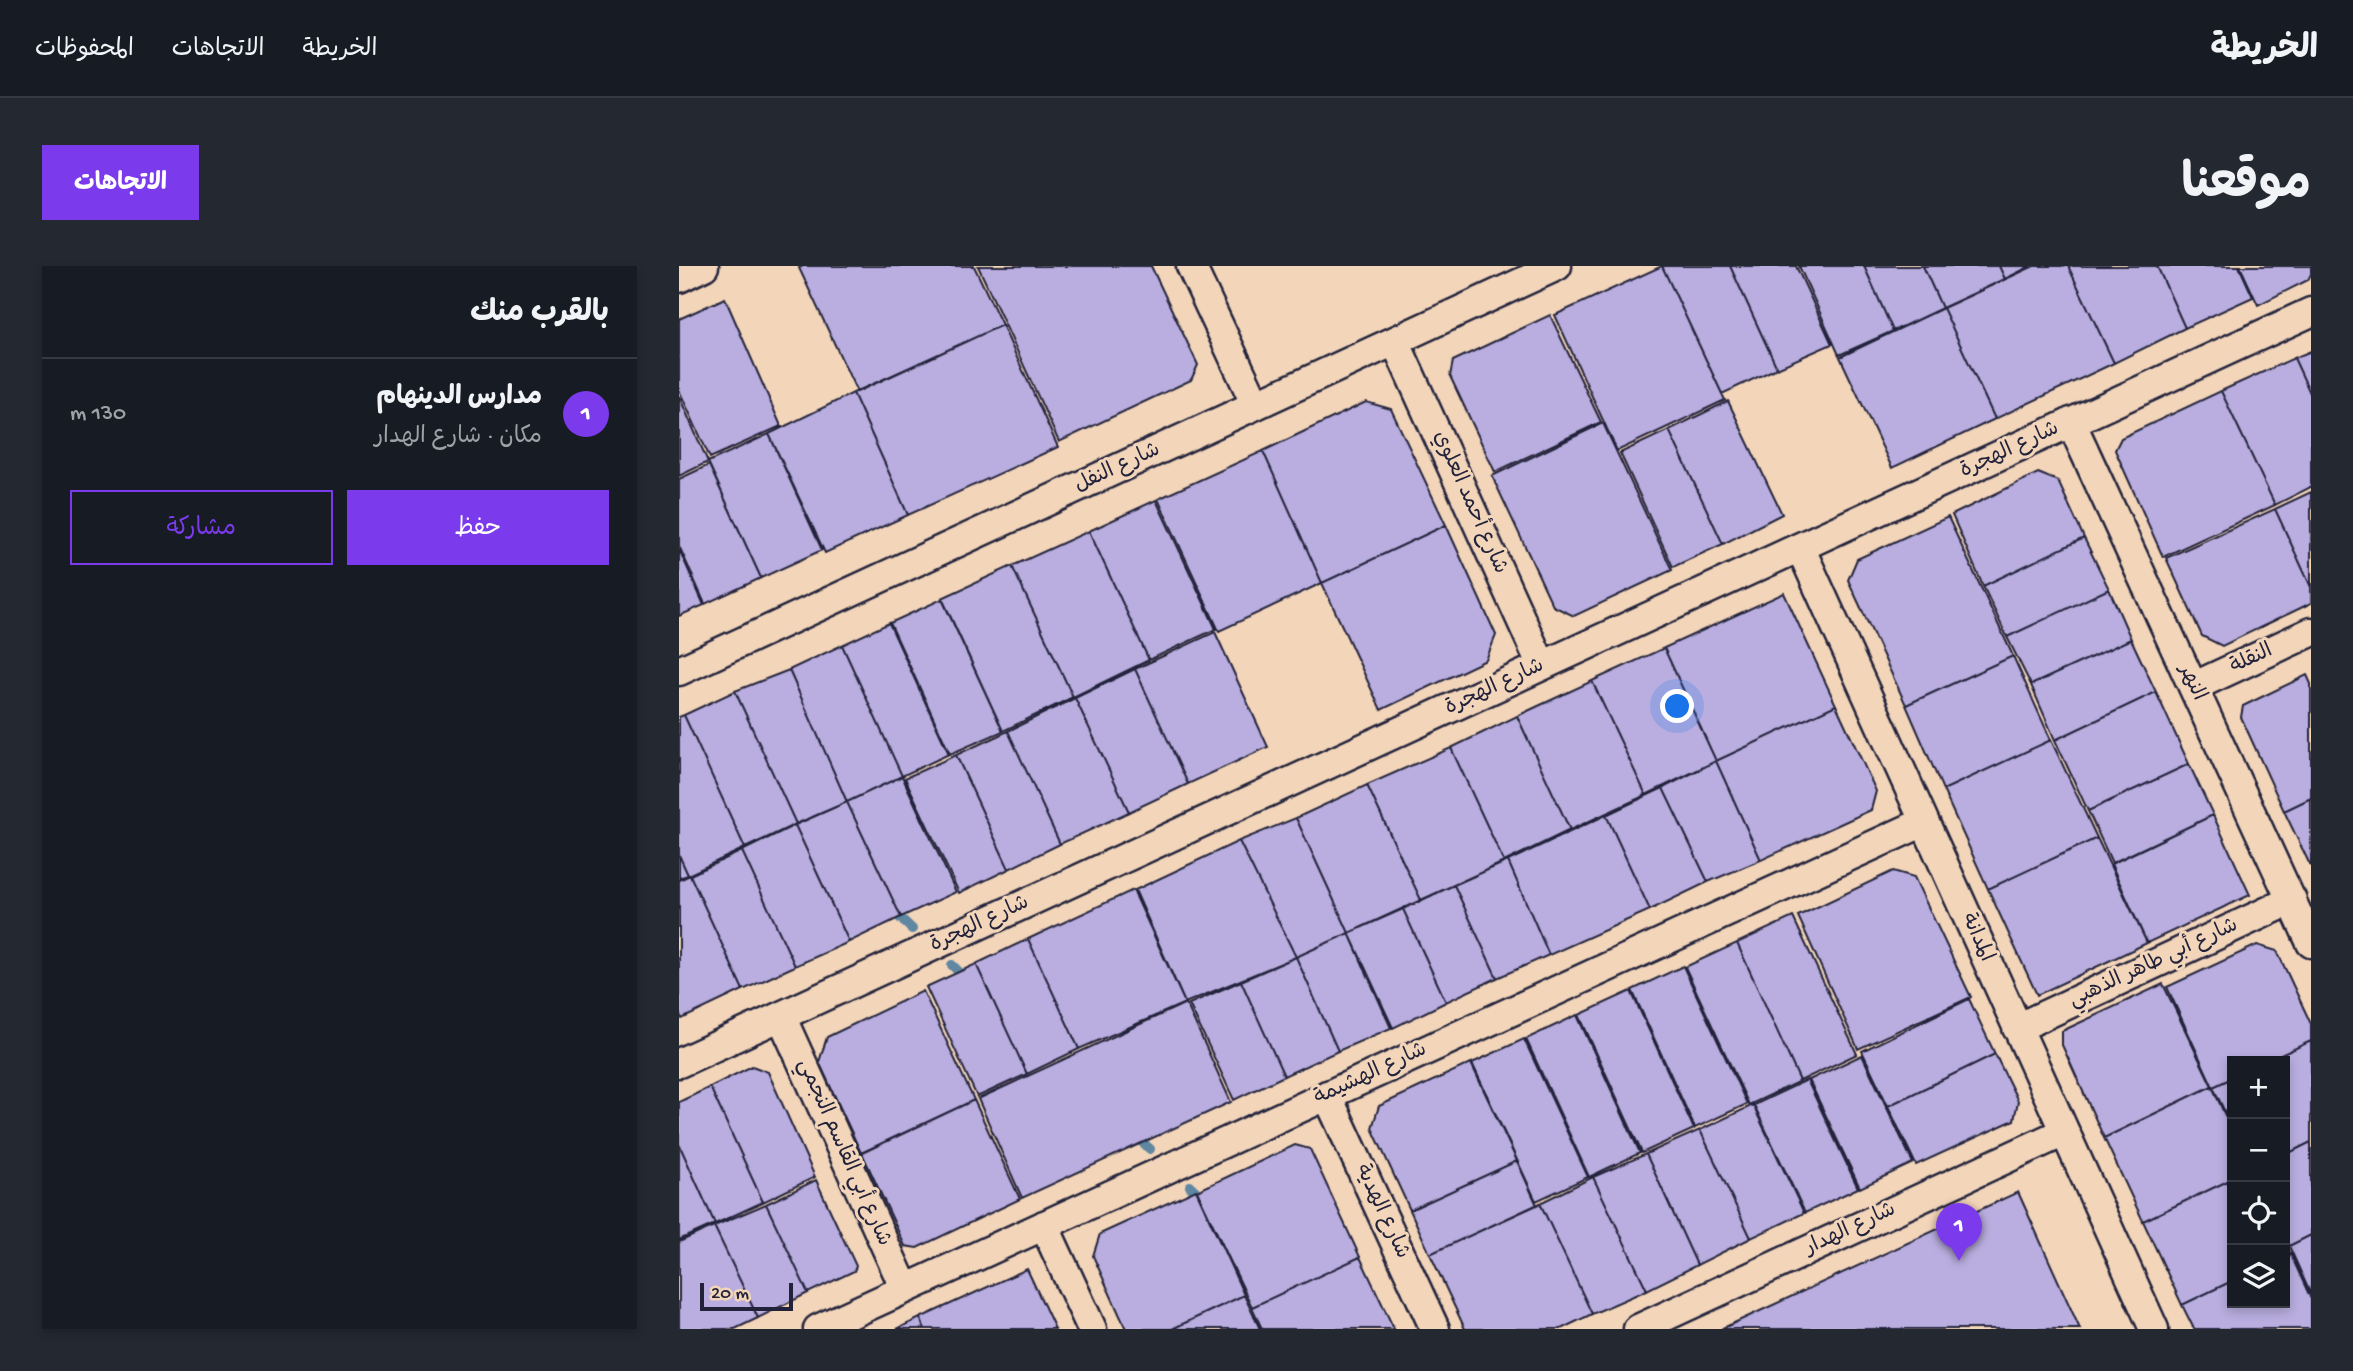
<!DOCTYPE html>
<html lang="ar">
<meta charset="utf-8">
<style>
body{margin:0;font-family:"Gochi Hand","Playpen Sans Arabic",sans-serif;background:#242831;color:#f1f3f6;direction:rtl}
.controls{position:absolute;right:21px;bottom:21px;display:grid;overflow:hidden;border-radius:0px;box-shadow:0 4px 10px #0003}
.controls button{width:63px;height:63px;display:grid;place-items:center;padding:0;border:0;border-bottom:2px solid #363941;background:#171b24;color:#f1f3f6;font:35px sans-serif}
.scale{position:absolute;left:21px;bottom:18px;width:93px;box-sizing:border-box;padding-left:7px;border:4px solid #22223b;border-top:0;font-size:19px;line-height:24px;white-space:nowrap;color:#22223b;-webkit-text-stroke:5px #f3d6ba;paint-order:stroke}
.you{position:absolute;left:999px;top:441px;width:24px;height:24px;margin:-18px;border:5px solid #fff;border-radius:50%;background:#1a73e8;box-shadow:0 0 0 10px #1a73e833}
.badge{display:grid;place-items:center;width:46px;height:46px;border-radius:50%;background:#7c3aed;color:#fff;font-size:23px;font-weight:700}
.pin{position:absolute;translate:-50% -58px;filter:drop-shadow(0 2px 4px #0008)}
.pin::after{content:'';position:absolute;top:37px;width:24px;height:21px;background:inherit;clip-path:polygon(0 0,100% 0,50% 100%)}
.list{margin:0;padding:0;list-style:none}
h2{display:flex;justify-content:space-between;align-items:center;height:91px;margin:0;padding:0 28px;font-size:30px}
h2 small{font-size:23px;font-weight:400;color:#9ea1a6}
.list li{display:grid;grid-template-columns:46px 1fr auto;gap:21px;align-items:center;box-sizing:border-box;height:112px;padding:0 28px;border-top:2px solid #363941}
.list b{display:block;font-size:26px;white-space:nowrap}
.list p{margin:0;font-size:23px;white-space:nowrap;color:#9ea1a6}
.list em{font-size:23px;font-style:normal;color:#9ea1a6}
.actions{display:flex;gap:14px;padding:21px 28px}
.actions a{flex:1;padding:16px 0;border:2px solid #7c3aed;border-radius:0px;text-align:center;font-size:24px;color:#7c3aed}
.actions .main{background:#7c3aed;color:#fff}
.icon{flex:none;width:38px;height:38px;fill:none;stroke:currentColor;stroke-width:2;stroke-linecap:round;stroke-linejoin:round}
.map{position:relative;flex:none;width:1632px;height:1063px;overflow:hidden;direction:ltr;border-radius:0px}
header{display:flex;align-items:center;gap:42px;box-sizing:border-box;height:98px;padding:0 35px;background:#171b24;border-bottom:2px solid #363941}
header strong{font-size:33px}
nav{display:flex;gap:38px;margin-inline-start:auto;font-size:24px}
.intro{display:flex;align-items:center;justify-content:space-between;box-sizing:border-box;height:168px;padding:0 42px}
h1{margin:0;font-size:49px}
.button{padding:18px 32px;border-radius:0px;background:#7c3aed;color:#fff;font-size:24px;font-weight:700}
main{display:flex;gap:42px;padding:0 42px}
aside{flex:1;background:#171b24;border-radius:0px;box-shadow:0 4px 10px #0003}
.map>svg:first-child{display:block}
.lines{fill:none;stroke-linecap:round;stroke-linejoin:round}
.stream{stroke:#5e87a2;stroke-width:10}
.building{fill:#b9aedf;stroke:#22223b;stroke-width:2}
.minor-casing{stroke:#22223b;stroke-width:33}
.minor{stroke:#f3d6ba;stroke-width:28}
.labels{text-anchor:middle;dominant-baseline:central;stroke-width:6;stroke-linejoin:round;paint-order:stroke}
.street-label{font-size:21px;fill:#22223b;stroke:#f3d6ba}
</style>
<header>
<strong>الخريطة</strong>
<nav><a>الخريطة</a><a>الاتجاهات</a><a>المحفوظات</a></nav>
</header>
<div class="intro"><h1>موقعنا</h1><a class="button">الاتجاهات</a></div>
<main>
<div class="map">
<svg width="1632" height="1063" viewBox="0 0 1632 1063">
<rect width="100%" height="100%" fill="#f3d6ba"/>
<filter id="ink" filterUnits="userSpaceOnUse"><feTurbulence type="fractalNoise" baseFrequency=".0143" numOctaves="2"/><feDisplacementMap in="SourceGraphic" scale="14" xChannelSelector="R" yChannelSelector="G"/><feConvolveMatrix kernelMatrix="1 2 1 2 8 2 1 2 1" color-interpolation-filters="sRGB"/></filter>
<g filter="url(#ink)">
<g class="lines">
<path class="stream" d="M213 644 233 663
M273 699 288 714
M456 870 471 883
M511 920 528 936"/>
</g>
<path class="building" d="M124 0H295L323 59 178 126 120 2Z
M299 0H472L519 99 512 114 380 176Z
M983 0H1051L1098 102 1043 128Z
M983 0 1046 134 938 185 876 49Z
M1051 0H1117L1153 78 1098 102Z
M1120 0H1185L1214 65 1160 89Z
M1185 0H1244L1263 42 1214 65Z
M1244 0H1320L1326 13 1263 42Z
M1320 0H1352L1326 13Z
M1355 0H1389L1435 97 1316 153 1264 42Z
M1389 0H1478L1506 62 1435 97Z
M1478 0H1560L1574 31 1506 62Z
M1561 0H1632V8L1629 14 1579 39Z
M46 32 102 160 31 192 0 124V53Z
M1264 42 1316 153 1213 202 1161 91Z
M871 49 922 156 816 206 771 110 774 95Z
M323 59 379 181 229 249 174 127Z
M1632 85V129L1615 92Z
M1615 92 1632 129V221L1596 239 1542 125Z
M1542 125 1596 239 1484 291 1436 184 1442 172Z
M174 127 229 249 146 287 90 168Z
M0 130 29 196 0 210Z
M1049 135 1103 248 1044 278 990 164Z
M687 136 712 143 767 259 643 317 584 185Z
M924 157 993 304 895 350 874 340 813 210Z
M990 164 1044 278 994 301 941 187Z
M90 168 143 284 82 312 29 196Z
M584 185 643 317 540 365 479 233Z
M30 199 82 312 26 338 0 280V213Z
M1359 207 1379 215 1405 272 1304 320 1273 249Z
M1632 226V321L1596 243Z
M477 234 537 363 470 394 410 265Z
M1596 243 1632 321V337L1543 380 1523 370 1487 292Z
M1269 251 1334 390 1227 439 1169 314 1178 293Z
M767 259 817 369 807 394 702 444 643 317Z
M410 265 470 394 394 431 333 300Z
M1405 272 1430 323 1328 371 1304 320Z
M0 283 25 339 0 350Z
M333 300 394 431 324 465 263 332Z
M1430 323 1452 373 1352 419 1328 371Z
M1105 327 1157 439 1037 495 985 382Z
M263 333 324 465 271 488 211 357Z
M210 357 270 488 223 510 163 379Z
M536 366 589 481 509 518 456 403Z
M1452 373 1477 426 1376 474 1352 419Z
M163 379 223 510 168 536 110 404Z
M985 382 1037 495 967 529 913 415Z
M1334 390 1372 474 1264 524 1227 439Z
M456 403 509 518 450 546 396 432Z
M110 404 168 536 117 558 56 425Z
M1628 409 1632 418V532L1605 545 1562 451 1564 440Z
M913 415 967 529 891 564 838 450Z
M56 425 117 558 66 582 5 449Z
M1477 426 1510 498 1409 545 1376 474Z
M396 432 450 546 381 578 329 465Z
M1157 439 1197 525 1192 544 1082 594 1037 495Z
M5 449 66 582 9 609 0 589V451Z
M838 450 891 564 825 596 772 482Z
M329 465 381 578 330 603 277 489Z
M1372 474 1418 572 1309 623 1264 524Z
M772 482 825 596 742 634 688 519Z
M277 489 330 603 280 627 226 512Z
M1037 495 1082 594 1029 616 984 522Z
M1510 498 1534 549 1433 597 1409 545Z
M223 510 277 626 222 651 168 536Z
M688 519 742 634 670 667 617 552Z
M984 522 1029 616 971 644 927 549Z
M1632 532V601L1605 545Z
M168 536 222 651 170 676 116 559Z
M927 549 971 644 870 689 829 595Z
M1534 549 1571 629 1468 677 1432 598Z
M617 552 670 667 617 691 560 575Z
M116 559 170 676 116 700 63 585Z
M1418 572 1468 677 1358 729 1309 623Z
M560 575 617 691 506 737 456 624Z
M63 585 116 700 64 724 11 609Z
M0 589 9 609 0 612Z
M829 595 870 689 818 712 775 619Z
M1214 605 1235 611 1292 731 1179 783 1119 650Z
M11 609 64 724 3 753 0 747V614Z
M775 619 818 712 767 736 724 643Z
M454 624 506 737 400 783 349 673Z
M724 643 767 736 714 762 670 667Z
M1114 651 1178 788 1121 815 1058 677Z
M670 667 712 762 659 785 617 691Z
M349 673 400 783 348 808 297 698Z
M1058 677 1121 815 1070 839 1006 701Z
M1578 679 1598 685 1632 758V775L1589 795H1553V812L1534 821 1488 721Z
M617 691 659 785 605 810 562 715Z
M297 698 348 808 298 831 247 721Z
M1004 700 1068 838 1016 862 953 724Z
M562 715 605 810 555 834 510 738Z
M1484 718 1533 820 1425 872 1383 779V765Z
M244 725 295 834 182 887 140 796 148 771Z
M952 725 1015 863 963 887 900 749Z
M1290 733 1316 788 1209 840 1183 785Z
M507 737 552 836 343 932 299 833Z
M898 749 961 887 910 911 847 773Z
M845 773 909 911 857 935 793 797Z
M1632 775V876L1606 889V795H1589Z
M1316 788 1339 835 1335 854 1237 899 1209 840Z
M1183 789 1234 897 1181 922 1130 814Z
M792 797 838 895 731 944 693 862 700 840Z
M73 800 89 806 136 911 84 936 31 821Z
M1553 812V861L1534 821Z
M1128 814 1179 922 1126 947 1075 839Z
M1533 820 1553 865V913L1464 955 1425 872Z
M31 821 84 936 36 958 0 878V836Z
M295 834 341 933 238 982 226 980 183 887Z
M1074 839 1125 947 1072 972 1021 864Z
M1021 864 1072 972 1018 999 967 888Z
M1632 876V969L1610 980 1606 972V889Z
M0 878 36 958 0 974Z
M616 879 631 883 681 991 573 1041 518 925Z
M967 888 1018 999 968 1024 914 911Z
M838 895 858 939 751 988 731 944Z
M914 911 968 1024 913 1048 861 937Z
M1553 913V1015L1503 1039 1464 955Z
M137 914 177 1000 175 1005 129 1027 87 938Z
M517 924 565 1029 493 1063H447L414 990 421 968Z
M1339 926 1401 1063H1042Z
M861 937 913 1048 882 1063H786L751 988Z
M87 938 129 1027 79 1052 35 960Z
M35 960 79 1052 56 1063H0V976Z
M1632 969V1029L1610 980Z
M1611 987 1632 1033V1063H1515L1503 1039 1553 1015V1037H1606V989Z
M681 991 715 1063H583L573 1041Z
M348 1003 376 1063H246L241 1052Z
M565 1029 581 1063H493Z
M241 1052 246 1063H218Z"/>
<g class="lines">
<defs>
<path id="minor" d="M512 0 577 139
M0 12 25 0
M716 75 863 400
M1392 156 1632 677
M1121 281 1475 1063
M0 405 878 0
M1514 421 1632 366
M102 750 226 1023
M1338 762 1613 634
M0 797 1632 46
M648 829 756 1063
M365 959 413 1063
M139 1063 1245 556
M959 1063 1385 866"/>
</defs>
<use href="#minor" class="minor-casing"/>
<use href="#minor" class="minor"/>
</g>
</g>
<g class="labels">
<g class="street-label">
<text transform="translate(1331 185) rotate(-25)">شارع الهجرة</text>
<text transform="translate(439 203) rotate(-25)">شارع النفل</text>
<text transform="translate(790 237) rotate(66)">شارع أحمد العلوي</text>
<text transform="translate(1573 394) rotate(-25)">النقلة</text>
<text transform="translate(1512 417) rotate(65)">النهر</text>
<text transform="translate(816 422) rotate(-25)">شارع الهجرة</text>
<text transform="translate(301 659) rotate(-25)">شارع الهجرة</text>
<text transform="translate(1297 672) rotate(66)">المدانة</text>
<text transform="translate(1475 698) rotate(-25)">شارع أبي طاهر الذهبي</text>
<text transform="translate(692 809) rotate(-25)">شارع الهشيمة</text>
<text transform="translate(164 887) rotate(66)">شارع أبي القاسم النجمي</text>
<text transform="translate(702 946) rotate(65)">شارع الهدية</text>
<text transform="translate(1172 964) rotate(-25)">شارع الهدار</text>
</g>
</g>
</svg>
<div class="controls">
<button>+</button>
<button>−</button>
<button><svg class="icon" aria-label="locate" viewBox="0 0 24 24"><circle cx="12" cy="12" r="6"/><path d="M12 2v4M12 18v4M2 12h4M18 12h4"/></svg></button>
<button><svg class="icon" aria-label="layers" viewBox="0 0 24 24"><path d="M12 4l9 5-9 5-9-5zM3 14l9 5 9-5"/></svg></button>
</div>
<div class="scale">20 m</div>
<div class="you"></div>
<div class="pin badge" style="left:1280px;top:995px">1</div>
</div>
<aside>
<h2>بالقرب منك<small></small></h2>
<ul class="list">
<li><span class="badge">1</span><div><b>مدارس الدينهام</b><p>مكان · شارع الهدار</p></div><em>130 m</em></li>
</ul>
<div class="actions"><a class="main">حفظ</a><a>مشاركة</a></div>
</aside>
</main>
